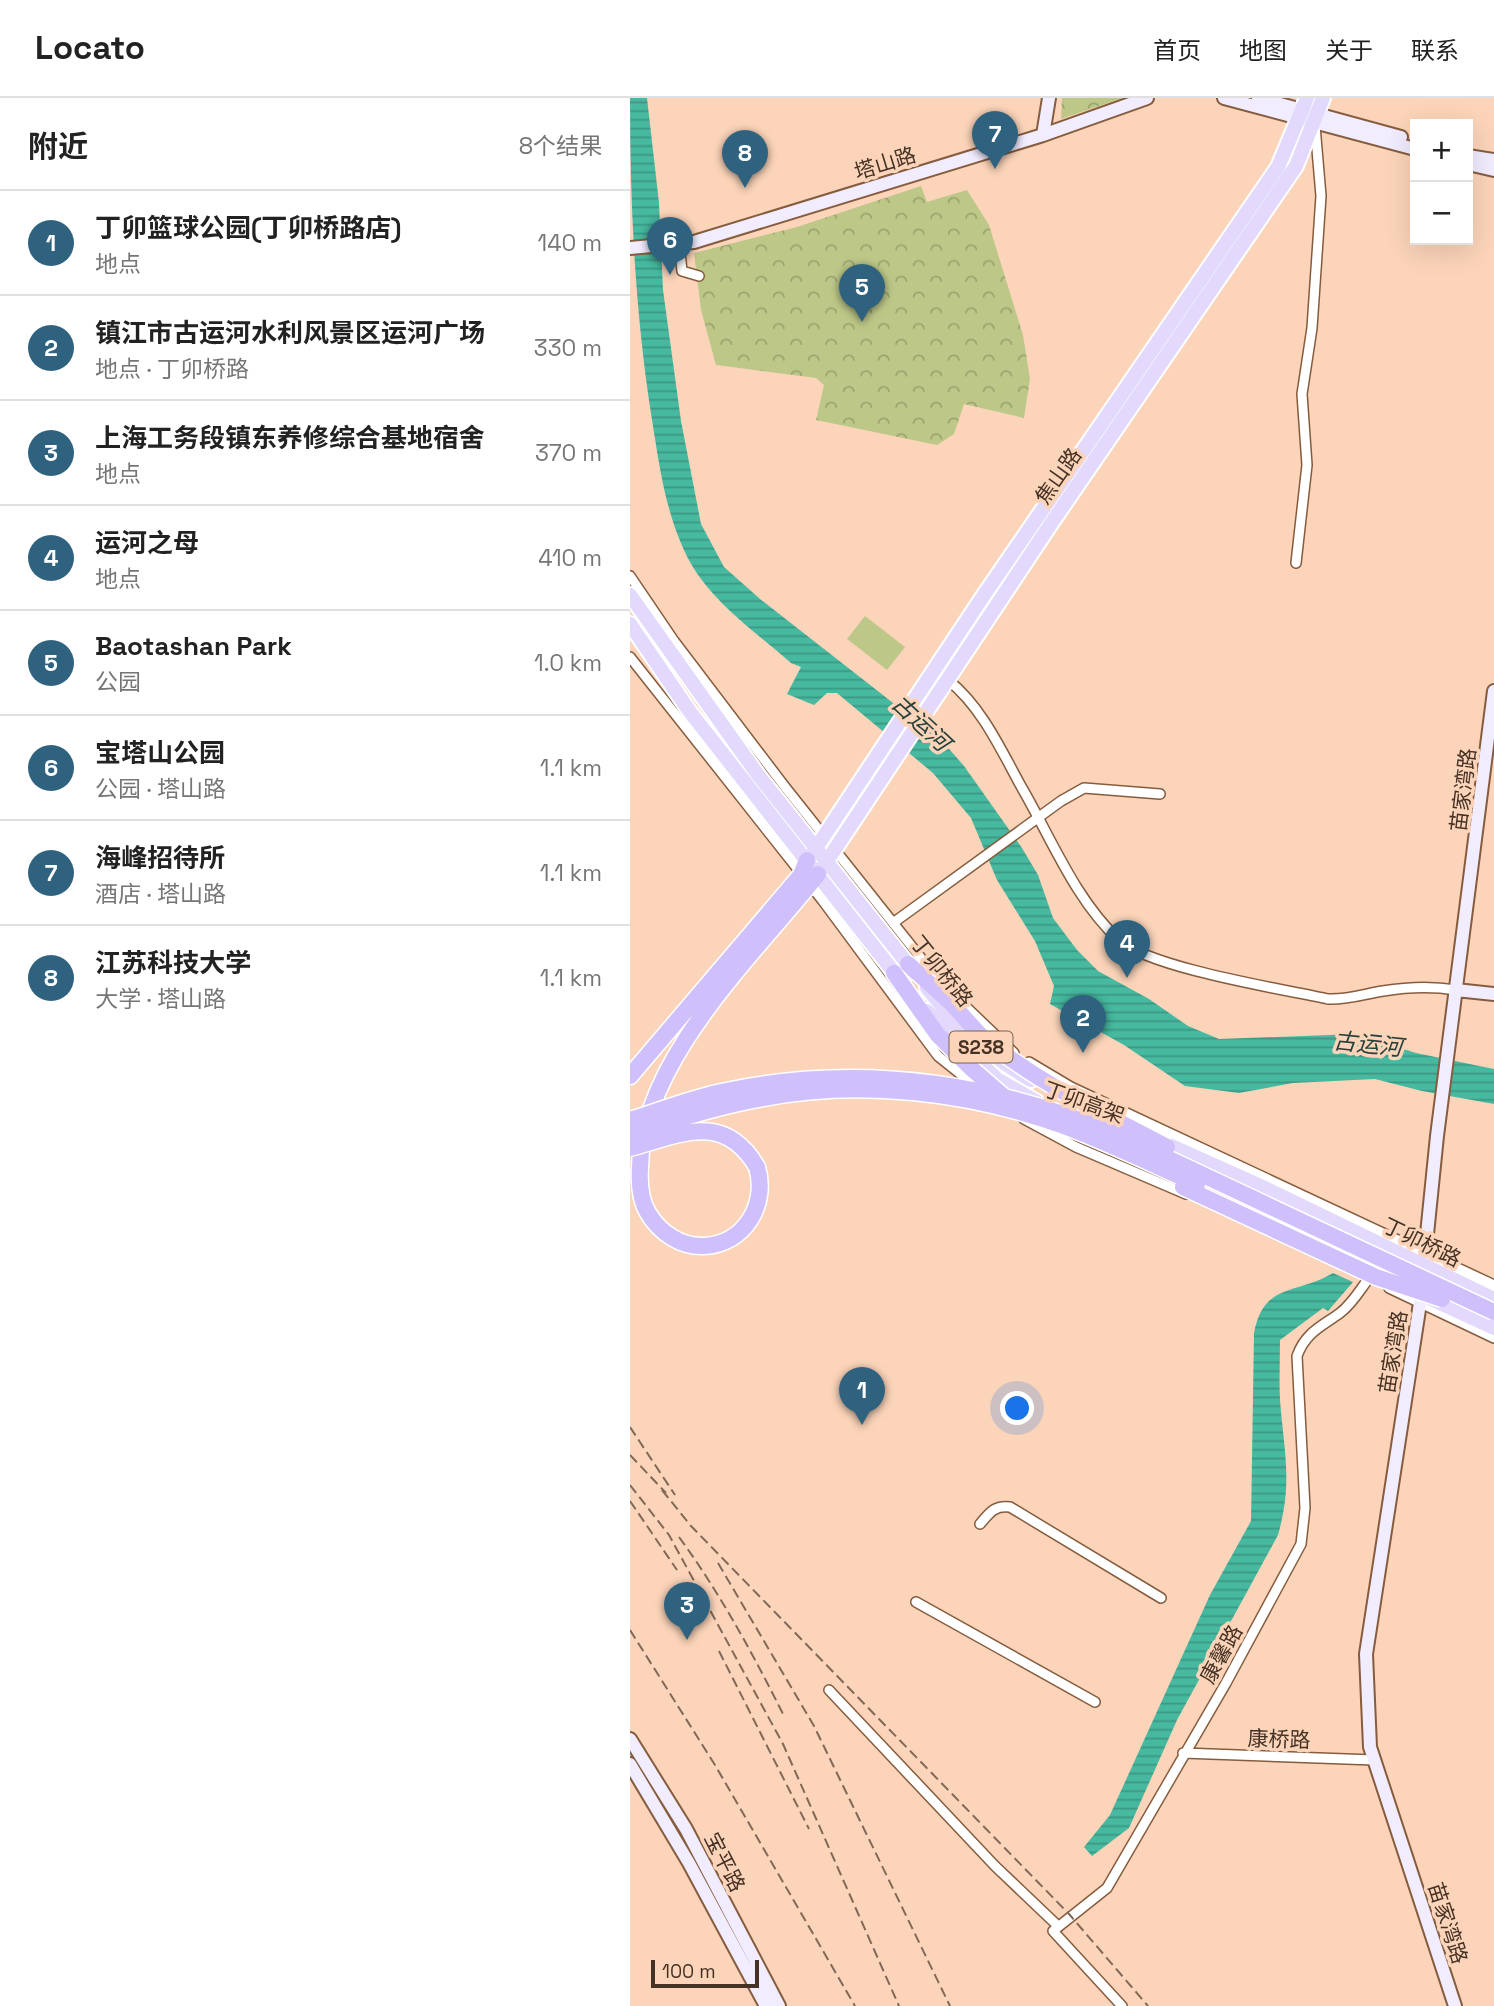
<!DOCTYPE html>
<html lang="zh">
<meta charset="utf-8">
<style>
body{margin:0;font-family:"Space Grotesk","Noto Sans SC",sans-serif;background:#f2f2f2;color:#222}
.controls{position:absolute;right:21px;top:21px;display:grid;overflow:hidden;border-radius:0px;box-shadow:0 7px 28px #0002}
.controls button{width:63px;height:63px;display:grid;place-items:center;padding:0;border:0;border-bottom:2px solid #e0e0e0;background:#fff;color:#222;font:35px sans-serif}
.scale{position:absolute;left:21px;bottom:18px;width:108px;box-sizing:border-box;padding-left:7px;border:4px solid #453225;border-top:0;font-size:19px;line-height:24px;white-space:nowrap;color:#453225;-webkit-text-stroke:5px #fbd4b9;paint-order:stroke}
.you{position:absolute;left:388px;top:1311px;width:24px;height:24px;margin:-18px;border:5px solid #fff;border-radius:50%;background:#1a73e8;box-shadow:0 0 0 10px #1a73e833}
.badge{display:grid;place-items:center;width:46px;height:46px;border-radius:50%;background:#2f627f;color:#fff;font-size:23px;font-weight:700}
.pin{position:absolute;translate:-50% -58px;filter:drop-shadow(0 2px 4px #0008)}
.pin::after{content:'';position:absolute;top:37px;width:24px;height:21px;background:inherit;clip-path:polygon(0 0,100% 0,50% 100%)}
.list{margin:0;padding:0;list-style:none}
h2{display:flex;justify-content:space-between;align-items:center;height:91px;margin:0;padding:0 28px;font-size:30px}
h2 small{font-size:23px;font-weight:400;color:#767676}
.list li{display:grid;grid-template-columns:46px 1fr auto;gap:21px;align-items:center;box-sizing:border-box;height:105px;padding:0 28px;border-top:2px solid #e0e0e0}
.list b{display:block;font-size:26px;white-space:nowrap}
.list p{margin:0;font-size:23px;white-space:nowrap;color:#767676}
.list em{font-size:23px;font-style:normal;color:#767676}
.map{position:relative;flex:none;width:864px;height:1908px;overflow:hidden}
header{display:flex;align-items:center;gap:42px;box-sizing:border-box;height:98px;padding:0 35px;background:#fff;border-bottom:2px solid #e0e0e0}
header strong{font-size:33px}
nav{display:flex;gap:38px;margin-inline-start:auto;font-size:24px}
main{display:flex}
aside{flex:1;background:#fff}
.map>svg:first-child{display:block}
.park{fill:url(#park-crowns)}
.garden{fill:#bdc888}
.water{fill:url(#water-rules)}
.lines{fill:none;stroke-linecap:round;stroke-linejoin:round}
.street-casing{stroke:#865c3e;stroke-width:12}
.secondary-casing{stroke:#865c3e;stroke-width:16}
.primary-casing{stroke:#fff;stroke-width:18}
.highway-casing{stroke:#fff;stroke-width:19}
.street{stroke:#fff;stroke-width:9}
.secondary{stroke:#f1ecfe;stroke-width:12}
.primary{stroke:#e2d9fd;stroke-width:14}
.highway{stroke:#cfc0fb;stroke-width:16}
.rail{stroke:#826857;stroke-width:2;stroke-dasharray:10 5;stroke-linecap:butt}
.highway-bridge-casing{stroke:#fff;stroke-width:19;stroke-linecap:butt}
.highway-bridge{stroke:#cfc0fb;stroke-width:16}
.labels{text-anchor:middle;dominant-baseline:central;stroke-width:7;stroke-linejoin:round;paint-order:stroke}
.shield{fill:#fbd4b9;stroke:#7c6351;stroke-width:2}
.shield-label{font-size:19px;font-weight:bold;fill:#453225}
.street-label{font-size:21px;fill:#453225;stroke:#fbd4b9}
.water-label{font-size:23px;font-style:italic;fill:#27403a;stroke:#fbd4b9}
</style>
<header>
<strong>Locato</strong>
<nav><a>首页</a><a>地图</a><a>关于</a><a>联系</a></nav>
</header>
<main>
<aside>
<h2>附近<small>8个结果</small></h2>
<ul class="list">
<li><span class="badge">1</span><div><b>丁卯篮球公园(丁卯桥路店)</b><p>地点</p></div><em>140 m</em></li>
<li><span class="badge">2</span><div><b>镇江市古运河水利风景区运河广场</b><p>地点 · 丁卯桥路</p></div><em>330 m</em></li>
<li><span class="badge">3</span><div><b>上海工务段镇东养修综合基地宿舍</b><p>地点</p></div><em>370 m</em></li>
<li><span class="badge">4</span><div><b>运河之母</b><p>地点</p></div><em>410 m</em></li>
<li><span class="badge">5</span><div><b>Baotashan Park</b><p>公园</p></div><em>1.0 km</em></li>
<li><span class="badge">6</span><div><b>宝塔山公园</b><p>公园 · 塔山路</p></div><em>1.1 km</em></li>
<li><span class="badge">7</span><div><b>海峰招待所</b><p>酒店 · 塔山路</p></div><em>1.1 km</em></li>
<li><span class="badge">8</span><div><b>江苏科技大学</b><p>大学 · 塔山路</p></div><em>1.1 km</em></li>
</ul>
</aside>
<div class="map">
<svg width="864" height="1908" viewBox="0 0 864 1908">
<defs>
<pattern id="park-crowns" width="20" height="18" patternUnits="userSpaceOnUse" patternTransform="scale(1.75)"><rect width="20" height="18" fill="#bdc888"/><path d="M2 6a3 3 0 1 1 6 0M12 15a3 3 0 1 1 6 0" fill="none" stroke="#9ba36f"/></pattern>
<pattern id="water-rules" width="6" height="5" patternUnits="userSpaceOnUse" patternTransform="scale(1.75)"><rect width="6" height="5" fill="#46b9a0"/><path d="M0 2.5h6" fill="none" stroke="#3c9782"/></pattern>
</defs>
<rect width="100%" height="100%" fill="#fbd4b9"/>
<path class="park" d="M432 0H493L431 21Z
M291 88 297 104 337 92 359 127 393 237 400 281 394 320 334 306 324 336 307 347 186 322 194 287 186 280 86 267 71 212 64 155 167 129Z"/>
<path class="garden" d="M235 518 275 549 257 572 217 541Z"/>
<path class="water" d="M0 0H17L29 105 33 192 51 323 71 426 94 469 130 501 313 644 334 668 392 750 408 777 423 820 447 852 468 873 519 901 558 928 589 941 726 936 786 955 864 971V1006L792 993 745 981 663 985 609 995 555 988 494 947 420 906 424 888 405 843 367 782 341 720 303 675 207 595H197L184 607 157 596 171 569 161 565C127 535 82 504 60 464 36 419 30 371 22 322 5 215 0 108 0 0Z
M703 1175 723 1184 698 1213 693 1210 650 1242C650 1262 649 1282 650 1302 654 1354 663 1384 648 1437L547 1622 499 1730 462 1758 454 1749 480 1717 580 1497 621 1423 624 1235C634 1184 666 1197 703 1175Z"/>
<g class="lines">
<defs>
<path id="street" d="M49 145 52 173 69 178
M666 465 677 367 672 296 682 230 691 98 685 28
M0 478 44 543 155 689 310 884 384 955
M0 559 193 803 308 958 348 990
M318 582C352 609 371 652 392 690 421 740 446 803 489 842 520 870 652 891 698 901 718 902 734 896 753 893 778 889 801 888 826 892
M263 825 431 703 454 690 530 696
M399 964 441 989 864 1187
M394 1021 446 1049 556 1096
M759 1190 864 1240
M350 1426C360 1414 365 1407 380 1409L531 1500
M286 1504 465 1604
M199 1592 365 1768 428 1828
M553 1655 744 1662
M492 1908 423 1833 477 1790 596 1585 671 1446 675 1410 667 1258C676 1234 691 1229 710 1215 722 1206 730 1192 739 1180"/>
<path id="secondary" d="M594 0 785 51
M628 0 771 39
M413 37 419 0
M838 58 864 62
M838 66 864 72
M0 150 64 144 413 37 517 0
M826 892 864 896
M0 1641 56 1731 149 1908
M0 1666 59 1765 136 1908
M825 1908 740 1649 736 1556 790 1205 807 1038 864 593"/>
<path id="primary" d="M0 497 128 677 284 874
M0 526 60 614 270 882
M182 756 354 497 648 69 677 0
M191 772 422 424 666 68 693 0
M297 890C327 927 358 958 401 982
M297 913 367 981 407 1004
M530 1043 637 1091 864 1201
M801 1201 864 1230"/>
<path id="highway" d="M278 866 321 905 351 938
M264 875 307 936 342 971
M0 978 171 777 177 762
M127 1069C138 1106 115 1146 74 1148 51 1149 30 1135 18 1115 10 1102 9 1085 10 1069 12 961 124 857 188 776"/>
</defs>
<use href="#street" class="street-casing"/>
<use href="#secondary" class="secondary-casing"/>
<use href="#primary" class="primary-casing"/>
<use href="#highway" class="highway-casing"/>
<use href="#street" class="street"/>
<use href="#secondary" class="secondary"/>
<use href="#primary" class="primary"/>
<use href="#highway" class="highway"/>
<path class="rail" d="M0 1329 45 1397
M0 1357 36 1395
M0 1387 39 1437 153 1646 269 1908
M32 1392 61 1428 439 1816 518 1908
M0 1403 47 1472
M49 1439C90 1495 123 1556 154 1618
M88 1465 184 1628 320 1908
M0 1532 85 1667 225 1908
M89 1553 179 1731"/>
<defs>
<path id="highway-bridge" d="M351 938C407 985 473 1015 537 1049
M342 971 372 997
M0 1022C32 1012 64 999 96 993 229 965 361 984 486 1036L864 1214
M0 1036C44 1022 88 1008 133 1000 230 981 338 994 431 1027 477 1044 522 1066 567 1086
M0 1050C51 1036 94 1013 127 1069
M553 1089 746 1179 812 1201"/>
</defs>
<use href="#highway-bridge" class="highway-bridge-casing"/>
<use href="#highway-bridge" class="highway-bridge"/>
</g>
<g class="labels">
<rect class="shield" x="319.5" y="933.5" width="63" height="31" rx="5"/>
<g class="shield-label">
<text x="351" y="949">S238</text>
</g>
<g class="street-label">
<text transform="translate(255 65) rotate(-17)">塔山路</text>
<text transform="translate(428 378) rotate(-55)">焦山路</text>
<text transform="translate(833 692) rotate(-83)">苗家湾路</text>
<text transform="translate(312 873) rotate(51)">丁卯桥路</text>
<text transform="translate(454 1004) rotate(20)">丁卯高架</text>
<text transform="translate(792 1144) rotate(26)">丁卯桥路</text>
<text transform="translate(763 1254) rotate(-81)">苗家湾路</text>
<text transform="translate(591 1556) rotate(-61)">康馨路</text>
<text transform="translate(649 1641) rotate(2)">康桥路</text>
<text transform="translate(95 1764) rotate(63)">宝平路</text>
<text transform="translate(818 1825) rotate(72)">苗家湾路</text>
</g>
<g class="water-label">
<text transform="translate(291 625) rotate(43)">古运河</text>
<text transform="translate(738 946) rotate(6)">古运河</text>
</g>
</g>
</svg>
<div class="controls">
<button>+</button>
<button>−</button>
</div>
<div class="scale">100 m</div>
<div class="you"></div>
<div class="pin badge" style="left:232px;top:1327px">1</div>
<div class="pin badge" style="left:453px;top:955px">2</div>
<div class="pin badge" style="left:57px;top:1542px">3</div>
<div class="pin badge" style="left:497px;top:880px">4</div>
<div class="pin badge" style="left:232px;top:224px">5</div>
<div class="pin badge" style="left:40px;top:177px">6</div>
<div class="pin badge" style="left:365px;top:71px">7</div>
<div class="pin badge" style="left:115px;top:90px">8</div>
</div>
</main>
